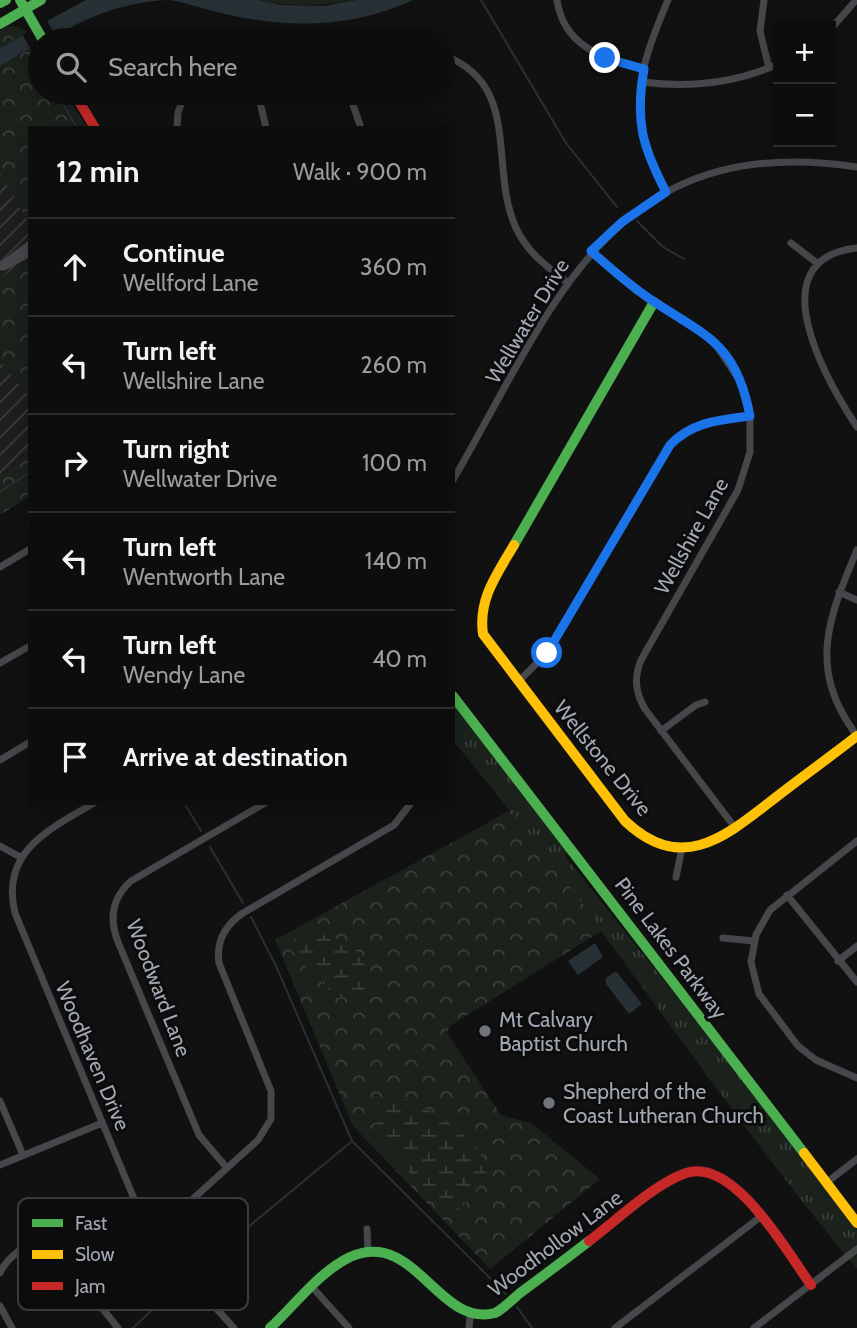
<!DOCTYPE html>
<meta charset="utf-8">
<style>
body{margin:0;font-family:Cabin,sans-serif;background:#161617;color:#f1f3f6}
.controls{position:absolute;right:21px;top:21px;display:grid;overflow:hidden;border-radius:0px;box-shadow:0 4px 18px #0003}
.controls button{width:63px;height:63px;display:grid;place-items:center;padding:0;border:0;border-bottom:2px solid #2d2d2e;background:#0d0d0e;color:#f1f3f6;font:35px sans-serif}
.stop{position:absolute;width:21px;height:21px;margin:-16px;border:5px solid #1a73e8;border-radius:50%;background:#fff}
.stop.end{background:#1a73e8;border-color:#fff;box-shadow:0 2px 7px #0008}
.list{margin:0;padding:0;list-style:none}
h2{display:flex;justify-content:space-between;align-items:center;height:91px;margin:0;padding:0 28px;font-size:30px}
h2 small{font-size:23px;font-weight:400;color:#9a9c9e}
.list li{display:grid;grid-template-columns:46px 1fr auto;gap:21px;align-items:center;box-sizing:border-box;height:98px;padding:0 28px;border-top:2px solid #2d2d2e}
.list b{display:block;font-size:26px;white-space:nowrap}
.list p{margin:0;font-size:23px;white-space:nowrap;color:#9a9c9e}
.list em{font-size:23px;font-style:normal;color:#9a9c9e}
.icon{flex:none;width:38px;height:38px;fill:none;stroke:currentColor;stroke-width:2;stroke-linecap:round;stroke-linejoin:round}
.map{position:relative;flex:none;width:857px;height:1328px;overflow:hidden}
.search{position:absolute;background:#0d0d0e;box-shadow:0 4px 18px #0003;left:28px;top:28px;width:427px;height:77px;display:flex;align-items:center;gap:18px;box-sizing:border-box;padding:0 24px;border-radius:38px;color:#9a9c9e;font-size:26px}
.panel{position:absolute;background:#0d0d0e;box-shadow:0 4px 18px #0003;left:28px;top:126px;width:427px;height:679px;border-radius:0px}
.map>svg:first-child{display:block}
.industrial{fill:url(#industrial-furrows)}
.grass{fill:url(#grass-tufts)}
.forest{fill:url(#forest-crowns)}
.wetland{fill:url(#wetland-marsh)}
.water{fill:#273035}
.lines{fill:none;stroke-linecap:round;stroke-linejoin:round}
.stream{stroke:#273035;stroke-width:2}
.street{stroke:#46474a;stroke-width:7}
.fast{stroke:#4caf50;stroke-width:10}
.slow{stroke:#ffc107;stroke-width:10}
.jam{stroke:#c62828;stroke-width:10}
.route{stroke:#1a73e8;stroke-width:9}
.poi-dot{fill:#6f747b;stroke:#0c0c0d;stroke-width:2.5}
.labels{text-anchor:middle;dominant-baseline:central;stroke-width:6;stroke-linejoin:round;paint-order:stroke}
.street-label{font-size:21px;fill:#a2a9b3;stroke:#0c0c0d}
.poi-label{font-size:21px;fill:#a2a9b3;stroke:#0c0c0d;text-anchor:start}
.key{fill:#0c0c0d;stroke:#393b3f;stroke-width:2}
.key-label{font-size:19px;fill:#a2a9b3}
</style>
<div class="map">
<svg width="857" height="1328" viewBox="0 0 857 1328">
<defs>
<pattern id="industrial-furrows" width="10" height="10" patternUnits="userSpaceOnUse" patternTransform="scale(1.75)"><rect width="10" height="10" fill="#1e1e20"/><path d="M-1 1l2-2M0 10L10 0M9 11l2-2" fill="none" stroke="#3c3c3e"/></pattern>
<pattern id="grass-tufts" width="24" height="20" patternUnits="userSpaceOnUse" patternTransform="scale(1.75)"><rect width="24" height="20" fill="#1b221c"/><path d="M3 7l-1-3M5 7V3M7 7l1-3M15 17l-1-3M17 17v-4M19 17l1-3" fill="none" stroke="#393f3b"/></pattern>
<pattern id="forest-crowns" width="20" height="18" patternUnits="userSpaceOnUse" patternTransform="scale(1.75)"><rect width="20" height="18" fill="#1b221c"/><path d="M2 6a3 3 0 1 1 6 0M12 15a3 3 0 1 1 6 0" fill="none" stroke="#393f3b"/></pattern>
<pattern id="wetland-marsh" width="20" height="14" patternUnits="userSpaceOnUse" patternTransform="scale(1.75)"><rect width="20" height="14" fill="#1b221c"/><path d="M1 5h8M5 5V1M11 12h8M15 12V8" fill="none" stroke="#393f3b"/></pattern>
</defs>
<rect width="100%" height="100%" fill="#111112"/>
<path class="industrial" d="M0 173 30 225V259L0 278Z
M0 360 30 398V454L0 477Z"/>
<path class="grass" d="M55 93H64L88 128H74Z
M453 704 568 853 565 856 709 1037 857 1230V1269C715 1099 596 911 453 741Z"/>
<path class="forest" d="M258 0H357C322 6 292 7 258 0Z
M8 26 20 27 27 32 0 48V31Z
M30 48 40 66V93H55L74 128H30V225L0 173V66Z
M30 259V398L0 360V278Z
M30 454V496L0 515V477Z
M511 810 603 930 450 1026 447 1033 501 1115 531 1123 600 1179 490 1269 353 1126 275 940Z"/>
<path class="wetland" d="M313 932C347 942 362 944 370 982L358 996 337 998 291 950 295 937Z
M406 1099C439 1114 474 1134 488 1169 479 1185 472 1202 455 1211L412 1176 376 1128 383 1108Z"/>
<path class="water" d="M86 0H167C127 2 90 15 56 36L47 21Z
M170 0H258L282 5 323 6 357 0H413C350 29 284 29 217 12 201 8 186 3 170 0Z
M23 35 30 48 0 66V48Z
M595 943 603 957 578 975 568 961Z
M616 971 642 1004 629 1014 606 984V978Z"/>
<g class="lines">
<path class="stream" d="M481 0 566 143 617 207
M56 93 77 128
M637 221 663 247 684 259
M0 492 30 472
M28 522 30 525
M184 803 201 831
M210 847 243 903
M251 917 276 966 352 1141 506 1294
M196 1270 351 1142
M517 1307 532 1328
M133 1328 178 1285"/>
<path class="street" d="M557 0C564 48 604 58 644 69
M764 0 760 31 769 68
M831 29 856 0
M443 55C523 84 488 167 516 228 527 252 546 266 567 282
M642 82C689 88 734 84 778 64
M258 93 266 128
M349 93 361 128
M177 128 178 112 186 93
M666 192C626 115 635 78 668 0
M791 243 817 263
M857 248C757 259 826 380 857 427
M591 251 637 291 712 339 740 381 750 416V452L738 490 641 660C634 678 635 692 645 709L736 829
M0 267 30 244
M4 267 30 253
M453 480C555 304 611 130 857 167
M0 567 30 549
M839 592 857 600
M0 663 30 646
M518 682 547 653 670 445C692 422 719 420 750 416
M661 731 696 705 705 702
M857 736C807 669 828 619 857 550
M0 760 30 742
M94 803C50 829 0 851 15 913L140 1213 163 1250 234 1328
M857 841 770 910 756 935 751 962 759 994 798 1046 816 1060 857 1078
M0 846 22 858
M676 877 682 848
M787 895 857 982
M723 938 754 941
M838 961 857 946
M0 1101 23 1155
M0 1165 102 1123
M227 1168 199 1135 118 942C109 919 112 898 131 881L265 803
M826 1183 857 1159
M367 1229 368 1252
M56 1232 86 1288 118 1328
M153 1235 258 1140 271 1119V1091L219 963C216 941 225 925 243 913L394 825 411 803
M0 1273C15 1237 98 1214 134 1199
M313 1288 349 1328
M0 1306 12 1328
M469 1328 470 1317
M615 1328 759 1218
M754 1328 857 1249"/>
<path class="fast" d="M20 0 43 40
M0 3 6 0
M0 24 41 0
M514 545 654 302
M453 696 804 1153
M270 1328C295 1305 319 1272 350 1257 415 1228 438 1328 495 1313 503 1309 513 1299 520 1293 543 1276 566 1259 589 1241"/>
<path class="slow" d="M514 545C497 574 478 599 483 634L625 821C682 875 726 836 775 798 802 777 830 757 857 736
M804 1153 857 1223"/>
<path class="jam" d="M74 93 95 128
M589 1241C616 1221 654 1184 686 1173 734 1157 787 1252 811 1285"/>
</g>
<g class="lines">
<path class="route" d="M547 653 670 445C692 422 719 420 750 416 736 342 705 336 650 299 629 285 610 268 591 251L622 222 666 192C642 146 635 121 644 69L605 58"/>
</g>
<g class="poi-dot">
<circle cx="485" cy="1031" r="7"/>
<circle cx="549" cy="1103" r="7"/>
</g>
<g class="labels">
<g class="street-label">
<text transform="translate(527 321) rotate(-59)">Wellwater Drive</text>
<text transform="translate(691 536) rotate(-61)">Wellshire Lane</text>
<text transform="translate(603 758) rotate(51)">Wellstone Drive</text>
<text transform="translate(671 948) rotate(53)">Pine Lakes Parkway</text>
<text transform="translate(159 988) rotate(69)">Woodward Lane</text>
<text transform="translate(93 1056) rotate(67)">Woodhaven Drive</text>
<text transform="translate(555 1243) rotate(-37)">Woodhollow Lane</text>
</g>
<g class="poi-label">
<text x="499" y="1019">Mt Calvary<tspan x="499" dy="24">Baptist Church</tspan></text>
<text x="563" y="1091">Shepherd of the<tspan x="563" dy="24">Coast Lutheran Church</tspan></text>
</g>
</g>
<rect x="18" y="1198" width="230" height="112" rx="10" class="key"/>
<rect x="32" y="1219" width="31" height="8" fill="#4caf50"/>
<rect x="32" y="1250" width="31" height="9" fill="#ffc107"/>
<rect x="32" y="1282" width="31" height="8" fill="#c62828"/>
<g class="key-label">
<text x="75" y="1230">Fast</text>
<text x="75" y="1261">Slow</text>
<text x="75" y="1293">Jam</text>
</g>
</svg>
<div class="controls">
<button>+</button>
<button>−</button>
</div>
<div class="stop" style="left:547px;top:653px"></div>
<div class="stop end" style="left:605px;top:58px"></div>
<div class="search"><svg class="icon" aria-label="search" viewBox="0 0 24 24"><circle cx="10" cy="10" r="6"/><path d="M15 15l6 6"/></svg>Search here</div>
<section class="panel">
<h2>12 min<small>Walk · 900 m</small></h2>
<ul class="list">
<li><svg class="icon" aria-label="ahead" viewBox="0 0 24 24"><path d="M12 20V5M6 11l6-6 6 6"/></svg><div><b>Continue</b><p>Wellford Lane</p></div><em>360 m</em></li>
<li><svg class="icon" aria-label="left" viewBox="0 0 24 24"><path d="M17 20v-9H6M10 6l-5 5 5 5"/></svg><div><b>Turn left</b><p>Wellshire Lane</p></div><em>260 m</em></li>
<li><svg class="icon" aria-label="right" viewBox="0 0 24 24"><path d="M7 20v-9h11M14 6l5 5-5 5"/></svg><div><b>Turn right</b><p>Wellwater Drive</p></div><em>100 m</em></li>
<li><svg class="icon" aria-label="left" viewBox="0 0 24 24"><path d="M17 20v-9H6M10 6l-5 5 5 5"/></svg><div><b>Turn left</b><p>Wentworth Lane</p></div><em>140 m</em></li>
<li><svg class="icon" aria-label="left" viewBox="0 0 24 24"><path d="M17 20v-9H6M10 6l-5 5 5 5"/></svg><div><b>Turn left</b><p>Wendy Lane</p></div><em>40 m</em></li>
<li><svg class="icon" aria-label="arrive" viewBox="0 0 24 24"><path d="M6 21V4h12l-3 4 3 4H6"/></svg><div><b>Arrive at destination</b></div></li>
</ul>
</section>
</div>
